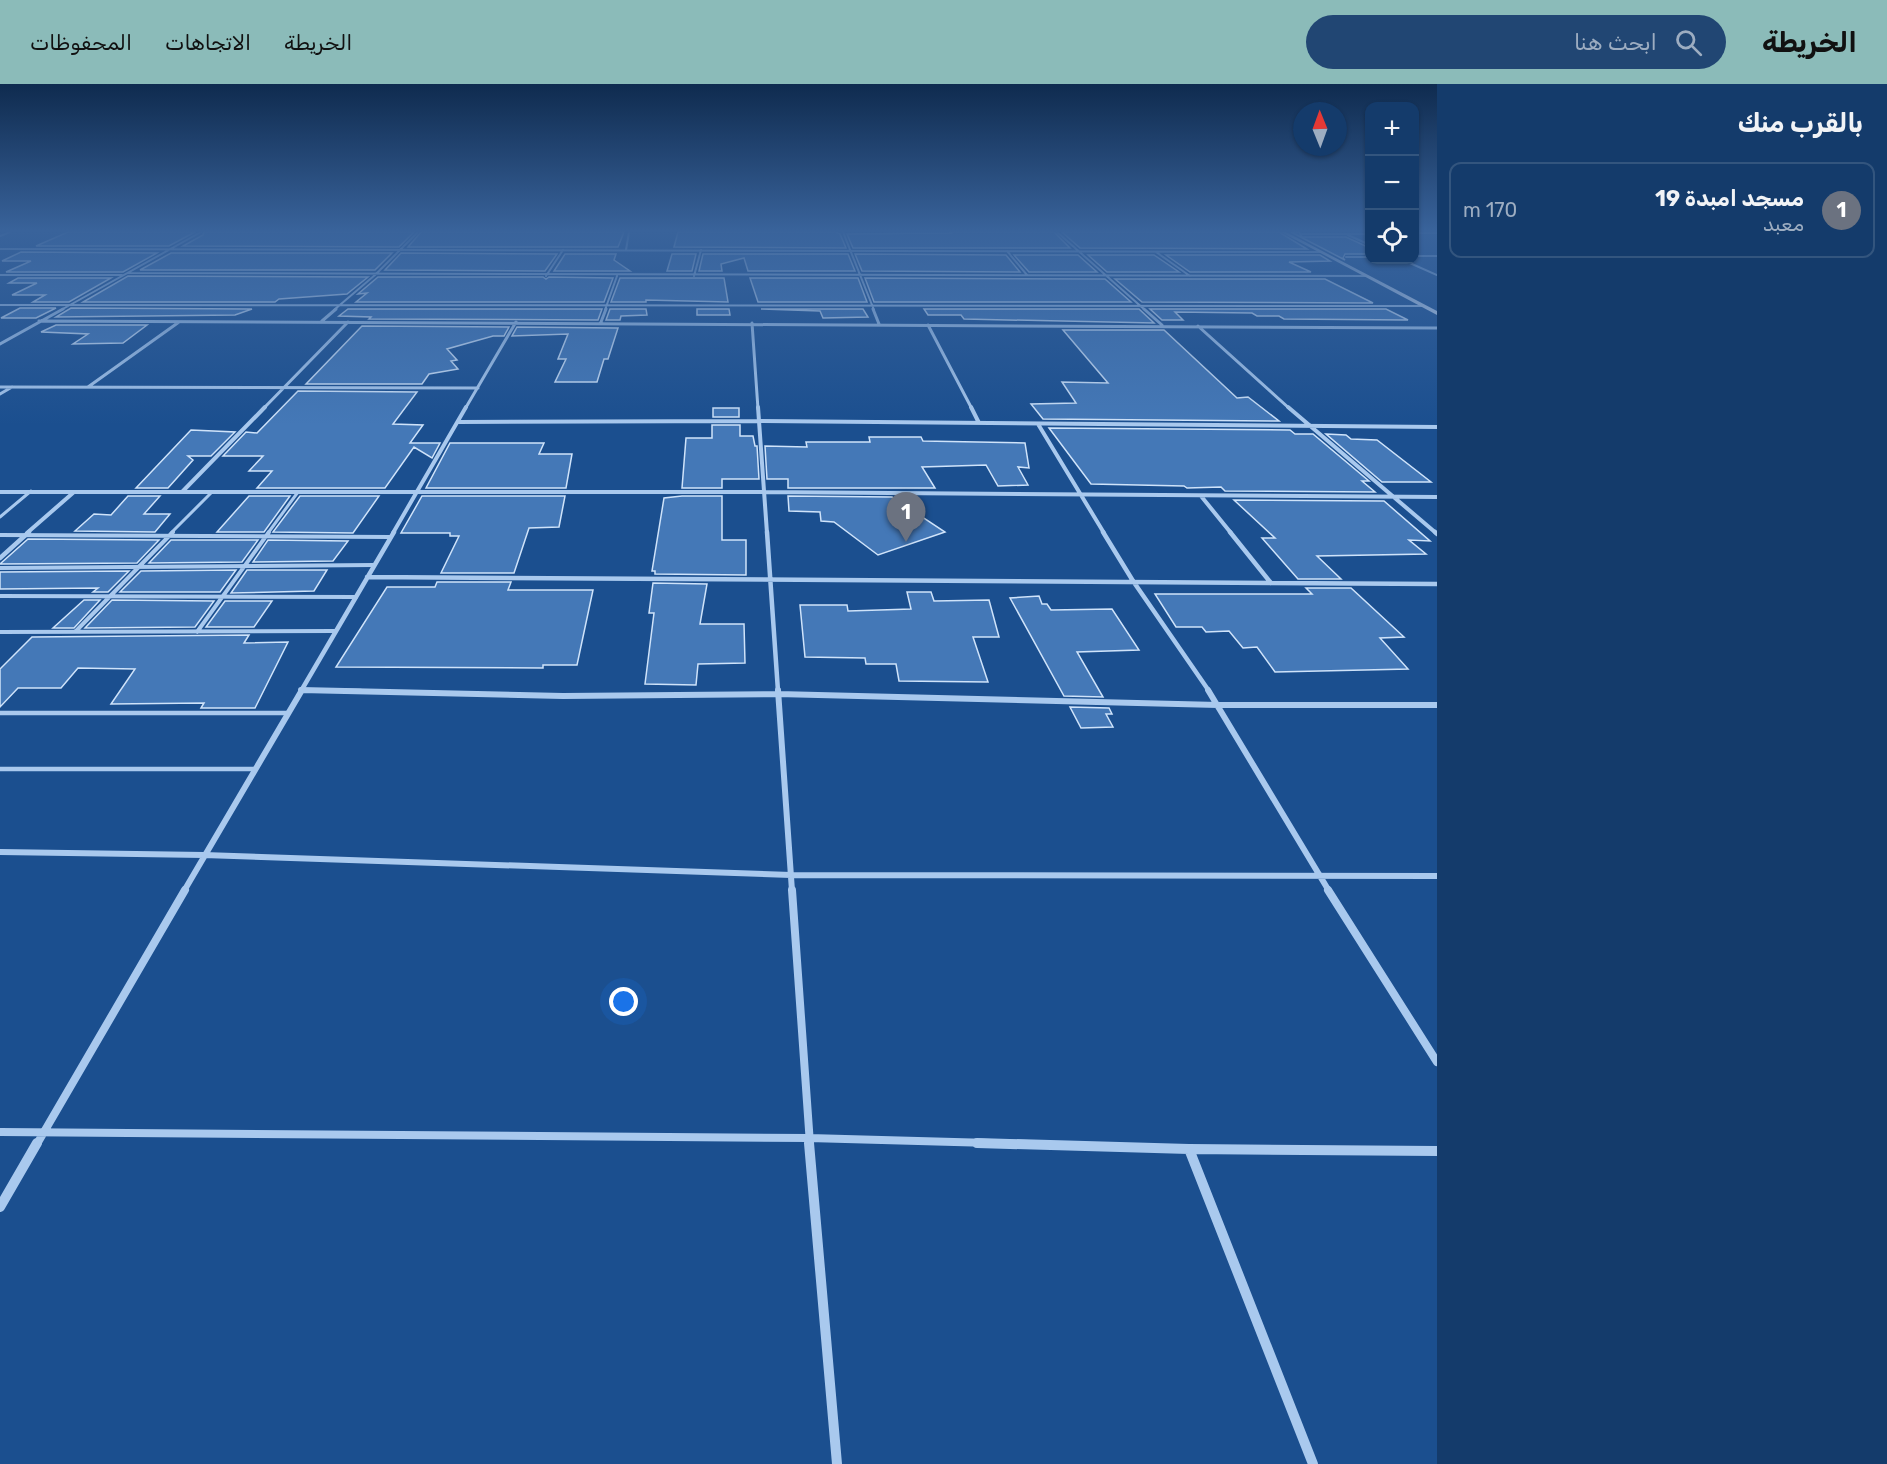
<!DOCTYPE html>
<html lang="ar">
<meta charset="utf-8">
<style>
body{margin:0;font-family:Rubik,"Noto Naskh Arabic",sans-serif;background:#214673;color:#f1f3f6;direction:rtl}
.controls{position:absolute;right:18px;top:18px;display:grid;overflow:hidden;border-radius:12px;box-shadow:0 2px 4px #0004}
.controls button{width:54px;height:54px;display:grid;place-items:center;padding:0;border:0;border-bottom:2px solid #33557e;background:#143b6b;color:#f1f3f6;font:30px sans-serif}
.compass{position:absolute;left:1293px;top:18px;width:54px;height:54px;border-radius:50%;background:#143b6b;box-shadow:0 2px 4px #0004;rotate:359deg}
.you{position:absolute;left:624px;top:918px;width:21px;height:21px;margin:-15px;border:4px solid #fff;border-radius:50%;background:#1a73e8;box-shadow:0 0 0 9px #1a73e833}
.badge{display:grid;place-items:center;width:39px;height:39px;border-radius:50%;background:#8bbbb9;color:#fff;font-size:20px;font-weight:700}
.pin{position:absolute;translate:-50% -50px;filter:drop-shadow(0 2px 3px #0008)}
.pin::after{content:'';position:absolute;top:32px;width:21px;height:18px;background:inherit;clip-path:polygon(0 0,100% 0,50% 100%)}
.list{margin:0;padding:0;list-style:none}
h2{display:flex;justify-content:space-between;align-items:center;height:78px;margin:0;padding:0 24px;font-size:26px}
h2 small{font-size:20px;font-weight:400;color:#9dadc1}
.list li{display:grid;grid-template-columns:39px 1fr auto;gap:18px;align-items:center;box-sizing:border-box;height:96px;margin:0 12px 12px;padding:0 12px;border:2px solid #33557e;border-radius:12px}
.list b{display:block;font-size:22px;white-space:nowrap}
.list p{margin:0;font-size:20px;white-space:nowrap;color:#9dadc1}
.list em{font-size:20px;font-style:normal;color:#9dadc1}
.icon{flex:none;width:33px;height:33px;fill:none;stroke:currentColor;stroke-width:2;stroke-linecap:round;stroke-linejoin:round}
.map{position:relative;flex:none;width:1437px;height:1380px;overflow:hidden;direction:ltr}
header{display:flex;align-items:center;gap:36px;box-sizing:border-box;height:84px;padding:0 30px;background:#8bbbb9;color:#111}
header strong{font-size:28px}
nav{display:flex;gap:33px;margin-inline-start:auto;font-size:21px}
.search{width:420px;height:54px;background:#214673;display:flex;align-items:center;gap:15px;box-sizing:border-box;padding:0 21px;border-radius:33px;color:#9dadc1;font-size:22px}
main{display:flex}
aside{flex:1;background:#143b6b}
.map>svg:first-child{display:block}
.building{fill:#4478b7;stroke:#cfe3fa;stroke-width:1.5}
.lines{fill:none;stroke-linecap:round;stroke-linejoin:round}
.lane-far2{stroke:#a9c9ee;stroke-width:3}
.lane-far1{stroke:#a9c9ee;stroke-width:4}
.lane{stroke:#a9c9ee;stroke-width:4.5}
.street-far6{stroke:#a9c9ee;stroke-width:2}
.street-far5{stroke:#a9c9ee;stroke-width:3}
.street-far4{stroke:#a9c9ee;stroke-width:4}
.street-far3{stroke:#a9c9ee;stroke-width:4.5}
.street-far2{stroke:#a9c9ee;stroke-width:6}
.street-far1{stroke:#a9c9ee;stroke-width:8}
.street{stroke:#a9c9ee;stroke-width:10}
.secondary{fill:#d6e6fa;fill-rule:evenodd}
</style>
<header>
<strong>الخريطة</strong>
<div class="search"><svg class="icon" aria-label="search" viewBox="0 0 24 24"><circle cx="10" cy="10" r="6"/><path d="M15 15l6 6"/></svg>ابحث هنا</div>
<nav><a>الخريطة</a><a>الاتجاهات</a><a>المحفوظات</a></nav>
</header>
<main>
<aside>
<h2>بالقرب منك<small></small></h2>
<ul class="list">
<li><span class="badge" style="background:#6b7280">1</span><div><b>مسجد امبدة 19</b><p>معبد</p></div><em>170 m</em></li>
</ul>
</aside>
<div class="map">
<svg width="1437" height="1380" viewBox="0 0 1437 1380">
<rect width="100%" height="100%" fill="#1b4f8f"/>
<path class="building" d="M68 148H195L169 162H36Z
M204 148H414L399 163 183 162 203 151Z
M421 148H624L618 163H408Z
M678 148H836L840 150 846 164 674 163Z
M950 148H1054L1070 164H853L847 150 951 149Z
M1062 148H1279L1307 165 1080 164Z
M1291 148H1299L1302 153H1346L1370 164V170H1345L1343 174 1345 176Z
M21 168 157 169 123 188H6L31 177H2Z
M171 169H392L375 186H140Z
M401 169 557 170 545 187 385 186Z
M565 170H616L614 176 630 187H554Z
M672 170H696L692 187H667Z
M703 170H848L855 187H748L744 174 721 180 722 187H699Z
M855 170 1006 171 1020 188 862 187Z
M1014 171H1078L1097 188H1029Z
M1088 171H1154L1179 188H1107Z
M1166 171H1320L1330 177 1289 178 1311 188H1190Z
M128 192 368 193 347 210 279 215 275 218H83Z
M378 193H543L546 195 549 193 613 194 604 218H356L367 209 358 210Z
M18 194H111L69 218H33L45 211H12L37 199H9Z
M620 194H724L728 218 646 216V218H611Z
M750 194H858L867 218H758Z
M865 194 1105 195 1131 218H874Z
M1115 195H1325L1373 219 1142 218Z
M20 224H56L36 234H1Z
M71 224 252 225 235 231 56 233Z
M348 225H602L598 236 369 235 371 233 339 232Z
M610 225H646L647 231 621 232 620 236H606Z
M697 225H729L730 231H697Z
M761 225H863L868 233 823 234 820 227Z
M924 225H1139L1154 239 964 235 961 231H928Z
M1150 225H1386L1408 236 1284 235 1279 232H1257L1252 229 1175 228 1183 236H1162Z
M56 241H147L123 259 73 260 88 250 41 248Z
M362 242 509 243 504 252H493L447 265 457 276 451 277 458 285 429 290 422 300H306Z
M517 243 618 244 608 275H604L597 298H555L566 275H558L568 250 512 252Z
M1063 246H1164L1237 314 1248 313 1279 337 1043 335 1031 320 1076 319 1062 298 1108 299Z
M298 307 417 308 393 340 423 341 410 359H440L432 374 414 363 385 404H257L272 387H249L263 372H223L246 348 257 349Z
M713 324H739V333H713Z
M712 341H740V352H753L755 362H757L759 395H722V404H682L686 354H712Z
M1049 344 1290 346 1295 350H1313L1369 397H1362L1375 408 1225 407 1221 403 1187 404 1184 402 1091 400Z
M191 346 235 348 211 372H188L193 376 168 404H136Z
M1326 350 1346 351 1351 355 1377 356 1431 398H1382Z
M869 353H921L923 357 1025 359 1029 384 1018 383 1028 401 998 402 986 381 922 383 935 404H788V395H767L765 362 807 363 806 358H870Z
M450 359H544L539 370H572L566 404H426Z
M128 412H160L144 430H170L155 448 75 447 94 430 111 431Z
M249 412H290L264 448H217Z
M300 412H379L353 449 273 448Z
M422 412H565L559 443 529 444 514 489H441L459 452H450V449H401Z
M682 412H722V456H746V491L655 490V487H652L664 414Z
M788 412 892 413 945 448 878 471 834 438 821 437 820 428 789 427Z
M1234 416 1384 417 1430 457 1409 456 1426 470 1317 472 1341 495H1298L1262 454H1275Z
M28 455 159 456 137 479 0 480Z
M171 456H258L242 478 149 479Z
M268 456 348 457 333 477 253 478Z
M236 486 220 508H120L141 487Z
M247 486H327L314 507 231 509Z
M129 487 108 508H93L98 504 0 505V488Z
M437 498H511L508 506H593L577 581H543V584L336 583 387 503H435Z
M653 499 707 500 700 540H744L745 579 698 580 696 601 645 600 654 529H649Z
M1306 504H1351L1404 553 1380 554 1408 585 1275 588 1257 563 1243 564 1229 547 1206 548 1202 543H1176L1155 510H1312Z
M907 508H931L934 517 989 516 999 553H973L988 598 899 597 896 580H866L865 574 805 573 800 521H847L848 527 911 525Z
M1039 512 1042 520H1047L1051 526 1112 525 1139 566 1077 568 1103 613 1064 612 1010 514Z
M84 516H100L74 544H53Z
M112 516 214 517 195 543 85 544Z
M225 517H272L254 543H206Z
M249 551 244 559 288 558 255 624H201L204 619 111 620 135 585 78 584 61 604H18L0 623V585L32 553Z
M1070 623 1109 624 1112 630H1106L1113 643 1081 644Z"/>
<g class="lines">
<path class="lane-far2" d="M0 433 31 407
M171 449 212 408
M268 449 298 408"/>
<path class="lane-far1" d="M0 451 390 453
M0 484 374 481
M0 512 356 513
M76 547 173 448
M0 548 335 547
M197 548 269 448"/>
<path class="lane" d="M0 629H287
M0 685H255"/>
<path class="street-far6" d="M843 148 874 226
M1057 148 1145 226
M1414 149H1437
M1302 150H1370
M1348 151 1370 161
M0 152 10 148
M0 165 1321 168
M626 166 629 148
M1007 167 1027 191
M1156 168 1190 192
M1414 172H1437
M1346 173H1370
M1403 176 1437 191
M128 189 1367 192
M0 191H122
M546 192 563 166
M694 192 701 166
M0 221 1424 222
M61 226 201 148
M334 226 375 191 418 148
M605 226 617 192"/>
<path class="street-far5" d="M873 225 879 240
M1144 225 1162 241
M39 237 1437 244
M322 237 336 225
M601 238 606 225
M752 239 758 325
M928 241 972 325
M1198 242 1290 325
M0 260 63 225
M0 303 478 304
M88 303 179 238
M0 310 12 303
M263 325 348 238
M465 325 516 238"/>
<path class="street-far4" d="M758 323 767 449
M971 323 979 339
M1288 323 1436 449
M458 338 759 337 1437 343
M1038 340 1104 449
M0 408H763L1437 413
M182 408 265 323
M1201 412 1231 449
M27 449 74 408
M393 449 466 323"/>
<path class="street-far3" d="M767 448 778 607
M1103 448 1133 497 1209 607
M1230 448 1271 499
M1435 448 1437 450
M0 474 29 448
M367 493 1437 500
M301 606 361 607
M301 607 394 448"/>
<path class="street-far2" d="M301 606 563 612 778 610 1218 621H1437
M778 606 792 807
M1208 606 1329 807
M0 768 204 771 791 791 1437 792
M184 807 302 606"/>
<path class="street-far1" d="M792 806 810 1060
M1328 806 1437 978
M0 1048 809 1054 1029 1060
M37 1060 185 806"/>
<path class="street" d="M809 1059 837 1380
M977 1059 1189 1065 1437 1067
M1189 1065 1313 1380
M0 1123 37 1059"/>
<path class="secondary" d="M1281 148H1286L1437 227V231Z"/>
</g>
<linearGradient id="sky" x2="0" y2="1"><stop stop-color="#0f2b4f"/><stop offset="0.43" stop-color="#39639b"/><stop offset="1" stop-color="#39639b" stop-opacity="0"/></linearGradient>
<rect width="1437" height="341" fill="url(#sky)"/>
</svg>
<div class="controls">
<button>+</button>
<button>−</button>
<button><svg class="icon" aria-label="locate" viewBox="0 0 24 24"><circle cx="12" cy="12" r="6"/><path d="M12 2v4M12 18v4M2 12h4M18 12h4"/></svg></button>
</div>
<svg class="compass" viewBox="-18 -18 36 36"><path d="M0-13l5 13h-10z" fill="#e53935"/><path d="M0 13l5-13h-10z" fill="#9dadc1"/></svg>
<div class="you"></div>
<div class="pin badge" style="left:906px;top:458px;background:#6b7280">1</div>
</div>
</main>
